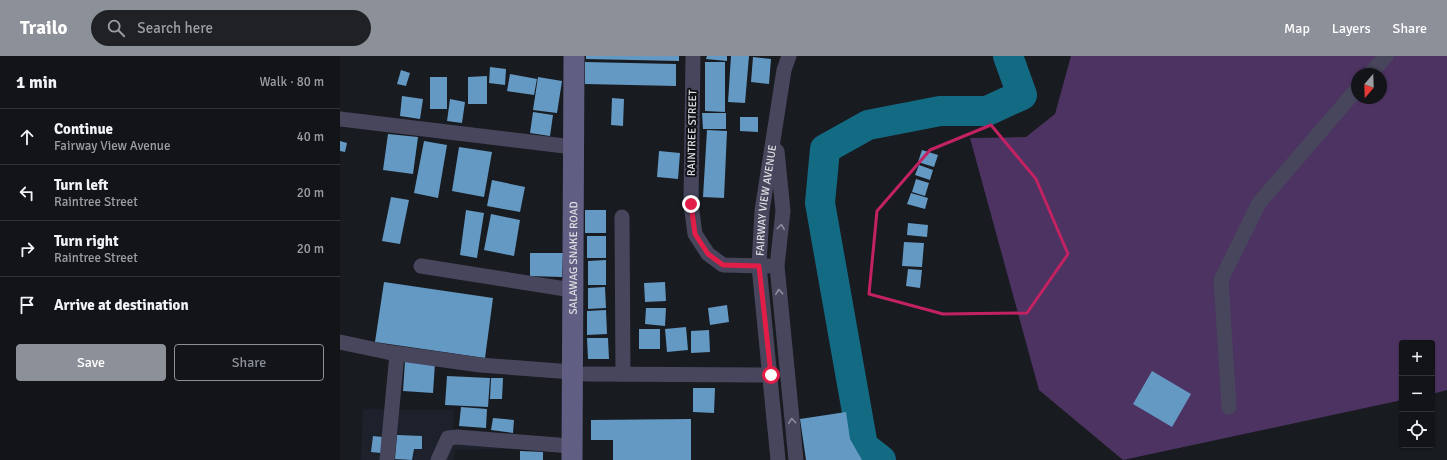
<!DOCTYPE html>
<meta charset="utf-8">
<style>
body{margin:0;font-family:Signika,sans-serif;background:#1f2125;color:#f1f3f6}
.controls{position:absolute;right:12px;bottom:12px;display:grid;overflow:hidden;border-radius:4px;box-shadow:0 1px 3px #0004}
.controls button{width:36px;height:36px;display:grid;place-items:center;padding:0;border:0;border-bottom:1px solid #313337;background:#121418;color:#f1f3f6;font:20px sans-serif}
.compass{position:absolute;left:1011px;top:12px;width:36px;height:36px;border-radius:50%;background:#121418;box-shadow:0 1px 3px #0004;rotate:199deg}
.stop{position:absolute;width:12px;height:12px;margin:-9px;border:3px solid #e11d48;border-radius:50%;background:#fff}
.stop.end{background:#e11d48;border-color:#fff;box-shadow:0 1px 4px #0008}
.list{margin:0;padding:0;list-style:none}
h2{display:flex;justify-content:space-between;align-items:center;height:52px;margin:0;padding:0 16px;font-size:17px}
h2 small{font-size:13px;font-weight:400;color:#9c9ea2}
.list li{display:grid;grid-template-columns:26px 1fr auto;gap:12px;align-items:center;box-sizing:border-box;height:56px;padding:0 16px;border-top:1px solid #313337}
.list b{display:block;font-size:15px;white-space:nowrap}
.list p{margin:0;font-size:13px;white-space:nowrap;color:#9c9ea2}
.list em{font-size:13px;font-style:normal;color:#9c9ea2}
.actions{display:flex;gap:8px;padding:12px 16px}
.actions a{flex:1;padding:9px 0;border:1px solid #8c9099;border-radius:4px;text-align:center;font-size:14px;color:#8c9099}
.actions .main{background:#8c9099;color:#fff}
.icon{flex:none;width:22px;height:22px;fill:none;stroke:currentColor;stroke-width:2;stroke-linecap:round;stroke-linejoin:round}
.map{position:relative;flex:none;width:1107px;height:404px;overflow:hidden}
header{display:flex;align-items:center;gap:24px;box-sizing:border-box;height:56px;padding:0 20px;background:#8c9099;color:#fff}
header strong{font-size:19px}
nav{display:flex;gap:22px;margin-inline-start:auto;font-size:14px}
.search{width:280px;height:36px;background:#1f2125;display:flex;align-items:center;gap:10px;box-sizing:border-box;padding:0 14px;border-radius:22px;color:#9c9ea2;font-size:15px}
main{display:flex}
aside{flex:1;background:#121418}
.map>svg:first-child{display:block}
.built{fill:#1d212c}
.green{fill:#4d3361;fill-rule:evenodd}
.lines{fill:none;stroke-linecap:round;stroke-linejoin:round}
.river{stroke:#136b83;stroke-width:30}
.building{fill:#6499c4}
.minor{stroke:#48465d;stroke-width:15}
.secondary{stroke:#615e83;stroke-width:21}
.oneway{stroke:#8c8c9a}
.route{stroke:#e11d48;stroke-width:5}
.marked{fill:none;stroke:#c32262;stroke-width:3;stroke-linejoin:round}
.labels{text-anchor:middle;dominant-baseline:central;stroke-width:4;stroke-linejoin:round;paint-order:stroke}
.street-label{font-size:11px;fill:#dfe1e4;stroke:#0f1217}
</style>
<header>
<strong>Trailo</strong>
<div class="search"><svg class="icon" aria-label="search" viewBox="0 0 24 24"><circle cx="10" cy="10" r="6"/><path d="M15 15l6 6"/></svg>Search here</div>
<nav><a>Map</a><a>Layers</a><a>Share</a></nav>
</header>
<main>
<aside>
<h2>1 min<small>Walk · 80 m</small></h2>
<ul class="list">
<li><svg class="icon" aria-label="ahead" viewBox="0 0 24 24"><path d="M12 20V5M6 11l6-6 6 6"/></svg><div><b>Continue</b><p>Fairway View Avenue</p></div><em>40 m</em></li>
<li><svg class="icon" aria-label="left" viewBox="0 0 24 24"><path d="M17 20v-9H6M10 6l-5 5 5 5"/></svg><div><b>Turn left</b><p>Raintree Street</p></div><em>20 m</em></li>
<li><svg class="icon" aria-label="right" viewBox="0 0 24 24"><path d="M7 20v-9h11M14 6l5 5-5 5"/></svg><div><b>Turn right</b><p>Raintree Street</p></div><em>20 m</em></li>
<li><svg class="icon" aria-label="arrive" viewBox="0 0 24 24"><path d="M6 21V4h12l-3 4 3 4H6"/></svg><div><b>Arrive at destination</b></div></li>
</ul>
<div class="actions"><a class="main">Save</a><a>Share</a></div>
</aside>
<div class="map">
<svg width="1107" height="404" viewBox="0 0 1107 404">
<rect width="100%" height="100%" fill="#181b20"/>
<path class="built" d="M23 353 113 354V374L204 381 205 392 115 394 113 404H21Z"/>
<path class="green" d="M731 0H1107V334L1092 338V287H1062V344L783 404 699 334 630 82 686 81 715 58ZM1017 18H1041V42H1017Z"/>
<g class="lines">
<path class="river" d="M541 404 523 390 480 147 485 93 528 69 600 55H647L682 39 668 0"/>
</g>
<path class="building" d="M246 0H339V5L246 3Z
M367 0H387V5L366 3Z
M391 0H409L405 47 388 46Z
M413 1 431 3 429 28 411 26Z
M245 6 336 8V30L245 28Z
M365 6H385V56L365 55Z
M150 11 166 13 165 29 149 27Z
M61 14 70 17 66 30 57 28Z
M170 18 197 23 194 39 167 35Z
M147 20V48H128V21Z
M90 21H107V53H90Z
M198 21 222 25 217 57 193 54Z
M62 40 83 43 80 63 60 60Z
M272 42 284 43 283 70 271 69Z
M110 43 125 46 122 67 107 65Z
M193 56 213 59 210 80 190 77Z
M362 57H386V73H363Z
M400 61H418V76L400 75Z
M367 74 387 75 384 142 363 141Z
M48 78 78 81 73 118 43 114Z
M0 85 7 87 5 96 0 95Z
M84 85 107 89 98 142 74 137Z
M119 91 152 96 144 141 112 135Z
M582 94 598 99 594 111 578 106Z
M319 95 340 97 338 123 317 121Z
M579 109 593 114 590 124 575 119Z
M576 123 589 127 585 140 572 136Z
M152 124 185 131 180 156 147 150Z
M571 137 588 142 585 153 567 148Z
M51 141 69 144 60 188 42 185Z
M126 154 144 157 137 202 120 199Z
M245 154H266V177H245Z
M151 158 180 164 174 200 144 194Z
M568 167 588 169 587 181 567 179Z
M247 180H266V202H247Z
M564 186 584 187 582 211 562 210Z
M190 197H223L222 221 190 220Z
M266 204V229H248V205Z
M568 213 582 214 580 232 566 230Z
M44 226 153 242 145 302 35 286Z
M325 226 326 245 305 246 304 227Z
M265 231 266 252 248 253V232Z
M387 249 389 266 370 269 368 252Z
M306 252H326L325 270 305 268Z
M266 254 267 278 247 279V255Z
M346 271 348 294 327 296 325 273Z
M299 273H320V293H299Z
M369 274 370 296 351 297V275Z
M247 282H268L269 303H248Z
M65 305 95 307 93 337 63 335Z
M812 315 851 338 832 371 793 348Z
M107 320 150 322 148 351 105 349Z
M151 322H163L162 343H150Z
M353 332H375L374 357 353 356Z
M121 351 147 353 146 372 119 370Z
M506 356 510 383 522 404H466L460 363Z
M153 362 174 364 173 377 151 374Z
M351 363V404H273V384H251V364Z
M57 379 82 380V393H74L72 404 55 403Z
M33 380 42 381 41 397 31 396Z
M180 395 203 396V404H180Z"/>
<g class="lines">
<g class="minor">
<path d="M353 0 351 148 355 178 368 198 383 209 428 210"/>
<path d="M1030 18 1046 0"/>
<path d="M0 63 233 91"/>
<path d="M437 95 443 155 437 210 456 404"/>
<path d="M282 161 283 318"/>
<path d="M81 210 232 234"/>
<path d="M0 286 47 296 140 309 232 316"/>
<path d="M246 318 431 319"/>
<path d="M889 351 881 224 919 147 1017 33"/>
<path d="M47 404 57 298"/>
<path d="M98 404 108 382 117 381 231 390"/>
<path id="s1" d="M438 404 419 210 422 155 444 14 449 0"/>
</g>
<path class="secondary" id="s2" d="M232 404 234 0"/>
</g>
<defs><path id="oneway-chevron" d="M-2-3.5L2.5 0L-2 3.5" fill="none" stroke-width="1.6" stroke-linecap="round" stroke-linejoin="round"/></defs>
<g class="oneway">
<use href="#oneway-chevron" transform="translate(441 171) rotate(-83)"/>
<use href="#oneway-chevron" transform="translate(439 236) rotate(-96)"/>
<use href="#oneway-chevron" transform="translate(452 365) rotate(-95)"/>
</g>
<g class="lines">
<path class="route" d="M351 148 355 178 368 198 383 209 419 210 431 319"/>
</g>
<path class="marked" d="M651 69 696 123 728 198 687 257 603 258 529 238 537 155 590 94Z"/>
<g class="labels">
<g class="street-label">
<text transform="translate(352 77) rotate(-89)">RAINTREE STREET</text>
<text stroke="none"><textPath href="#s1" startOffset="261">FAIRWAY VIEW AVENUE</textPath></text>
<text stroke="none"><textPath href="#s2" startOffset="202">SALAWAG SNAKE ROAD</textPath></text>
</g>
</g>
</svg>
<div class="controls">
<button>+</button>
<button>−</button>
<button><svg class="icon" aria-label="locate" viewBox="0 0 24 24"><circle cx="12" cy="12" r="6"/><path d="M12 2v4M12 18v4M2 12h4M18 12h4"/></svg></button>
</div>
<svg class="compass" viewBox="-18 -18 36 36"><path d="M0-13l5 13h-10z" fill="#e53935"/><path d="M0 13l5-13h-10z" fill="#9c9ea2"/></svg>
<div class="stop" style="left:431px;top:319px"></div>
<div class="stop end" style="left:351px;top:148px"></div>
</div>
</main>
